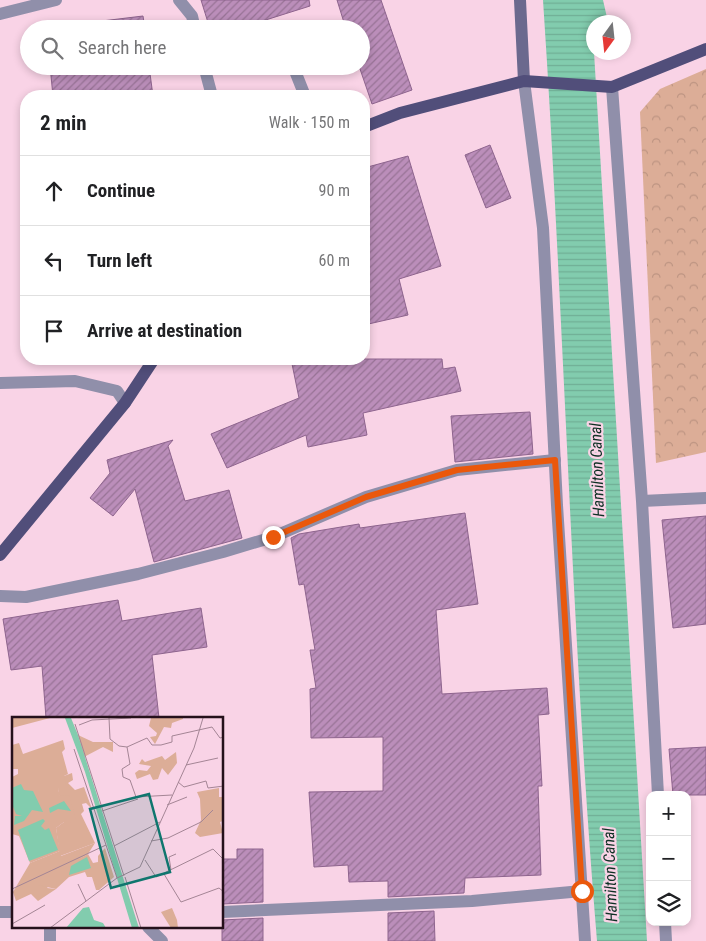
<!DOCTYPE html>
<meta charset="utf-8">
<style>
body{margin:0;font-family:"Roboto Condensed",sans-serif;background:#f2f2f2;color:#202124}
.controls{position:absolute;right:15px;bottom:15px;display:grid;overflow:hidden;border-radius:10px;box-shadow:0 2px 8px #0003}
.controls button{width:45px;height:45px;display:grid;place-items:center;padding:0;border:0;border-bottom:1px solid #e0e0e0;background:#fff;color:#202124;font:25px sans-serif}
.compass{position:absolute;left:586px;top:15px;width:45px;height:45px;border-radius:50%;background:#fff;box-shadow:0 2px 8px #0003;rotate:195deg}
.stop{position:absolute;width:15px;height:15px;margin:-11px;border:4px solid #ea580c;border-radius:50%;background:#fff}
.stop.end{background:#ea580c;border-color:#fff;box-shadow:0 1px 5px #0008}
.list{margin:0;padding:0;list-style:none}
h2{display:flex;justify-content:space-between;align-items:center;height:65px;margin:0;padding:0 20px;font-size:21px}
h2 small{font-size:16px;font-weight:400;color:#757577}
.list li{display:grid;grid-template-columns:32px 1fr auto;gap:15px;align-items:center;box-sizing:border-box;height:70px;padding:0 20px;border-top:1px solid #e0e0e0}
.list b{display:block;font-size:19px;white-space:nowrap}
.list em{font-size:16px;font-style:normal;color:#757577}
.icon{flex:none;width:28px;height:28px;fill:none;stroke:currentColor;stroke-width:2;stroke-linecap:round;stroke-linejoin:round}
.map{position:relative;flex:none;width:706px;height:941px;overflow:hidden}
.search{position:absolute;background:#fff;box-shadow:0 2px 8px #0003;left:20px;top:20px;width:350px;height:55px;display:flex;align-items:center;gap:12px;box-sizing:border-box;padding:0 18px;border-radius:28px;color:#757577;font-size:19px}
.panel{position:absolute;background:#fff;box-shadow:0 2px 8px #0003;left:20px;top:90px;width:350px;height:275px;border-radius:20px}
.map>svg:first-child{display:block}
.forest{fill:url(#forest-crowns)}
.water{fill:url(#water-rules)}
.building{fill:url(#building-hatch);stroke:#8e648e}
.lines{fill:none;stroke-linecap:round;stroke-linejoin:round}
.lane{stroke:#908faa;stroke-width:12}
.street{stroke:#908faa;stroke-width:12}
.secondary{stroke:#6b698e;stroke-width:12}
.primary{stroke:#514e7a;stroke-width:12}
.route{stroke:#ea580c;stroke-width:6}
.labels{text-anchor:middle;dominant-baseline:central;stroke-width:4.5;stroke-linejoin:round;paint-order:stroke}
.water-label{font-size:16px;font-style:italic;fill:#0f3125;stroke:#f9d3e6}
.inset-road{fill:none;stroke:#a48595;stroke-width:1}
.view{fill:#0f766e;fill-opacity:0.15;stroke:#0f766e;stroke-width:2.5}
.inset-edge{fill:none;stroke:#25101b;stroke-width:2.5}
</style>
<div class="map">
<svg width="706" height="941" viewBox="0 0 706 941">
<defs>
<pattern id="forest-crowns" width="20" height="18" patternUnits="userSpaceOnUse" patternTransform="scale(1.25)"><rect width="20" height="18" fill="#dcad97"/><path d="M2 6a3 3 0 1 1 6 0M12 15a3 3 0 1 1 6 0" fill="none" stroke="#bd9482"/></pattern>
<pattern id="water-rules" width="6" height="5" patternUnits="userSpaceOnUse" patternTransform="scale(1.25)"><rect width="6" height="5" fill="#82ccae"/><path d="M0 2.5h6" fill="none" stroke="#70ae95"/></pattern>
<pattern id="building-hatch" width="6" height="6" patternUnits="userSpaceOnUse" patternTransform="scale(1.25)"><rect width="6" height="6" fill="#bb8eba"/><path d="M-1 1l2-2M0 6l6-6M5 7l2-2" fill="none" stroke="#987396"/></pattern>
</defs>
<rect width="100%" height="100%" fill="#f9d3e6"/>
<path class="forest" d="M706 69V452L656 463 640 112 660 89Z"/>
<path class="water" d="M543 0H603L608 22H594V52L647 941H597C571 628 564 314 543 0Z"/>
<path class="building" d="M201 0H309L310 6 237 29H210Z
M337 0H381L412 90 372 104 359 66H361V29H346Z
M143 16 145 29H70L69 25Z
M50 66H149L153 96H53Z
M490 145 511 198 486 208 465 155Z
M408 156 441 266 399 279 408 315 364 325V168Z
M291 359H442L443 369 455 367 461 391 363 413 367 435 308 447 306 435 227 468 211 434 299 398Z
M530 412 533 454 455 462 451 416Z
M173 440 168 446 185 501 229 490 242 538 154 562 135 489 113 516 90 498 110 473 107 460Z
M465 513 478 604 436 610 442 694 547 688 549 714 538 715 542 786H538L541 875 465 878 464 893 388 897V881L349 882 348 865 314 867 309 792 383 791V737L311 738 310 689 316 688 310 650H315L304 584 299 585 291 538 299 534 359 524 360 528Z
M706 516V624L673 628 662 520Z
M118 600 122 621 201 608 207 647 152 655 159 718H46L42 666 11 670 3 619Z
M706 747V795H673L669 749Z
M237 849H263V902L222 904V859H237Z
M434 911 435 941H388V913Z
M263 918V941H222V920Z"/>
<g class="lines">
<path class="lane" d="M293 66 305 96
M0 596 26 597 138 574 223 552 273 537 366 497 457 470 555 460
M50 941V927"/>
<path class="street" d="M179 0 192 16 195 29
M0 14 56 0
M204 66 212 96
M524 81 543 228 557 505 585 941
M612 87 642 501 658 795
M0 383 75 381 117 391 125 403
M642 501 706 498
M0 912H14
M222 912 472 901 582 891
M665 922 666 941
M148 927 162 941"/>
<path class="secondary" d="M520 0 524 81"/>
<path class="primary" d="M364 127 400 113 524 81 612 87 706 49
M0 555 125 403 154 359"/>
</g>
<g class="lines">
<path class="route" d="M273 537 366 497 457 470 555 460 582 891"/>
</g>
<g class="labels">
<g class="water-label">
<text transform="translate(597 470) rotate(-92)">Hamilton Canal</text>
<text transform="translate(610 875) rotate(-92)">Hamilton Canal</text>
</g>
</g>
<g transform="translate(12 717)">
<rect width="211" height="211" fill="#f9d3e6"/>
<path d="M207 71V80H211V104L208 105 211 116 188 120 183 116 189 103 188 82 185 75ZM83 126 76 137 55 149 35 171 44 172 26 184 19 177 4 184 1 175 18 146 48 134 49 139ZM160 191 165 203 166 211H159L149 195Z" fill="#dcad97"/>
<path d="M0 1H38L0 11ZM139 1H171V2L160 6 159 11 152 10 143 27 138 20 144 19 145 16 137 9ZM66 18 81 25H101V35L91 30 72 40ZM164 35 165 46 156 58 150 51 146 62 141 63 138 57 125 62 123 56 127 53 135 54 139 49 127 47 130 42 133 45 150 39 153 43ZM60 56 61 63 56 66 63 73 72 70 80 92 74 86 70 87 72 94 69 97 83 126 48 139 44 111 52 105 46 72 52 59ZM93 131 102 160 87 173H84L80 160H75L73 155 57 160 44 172 26 168V162L76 137 81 146 86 145V139Z" fill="#dcad97"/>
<path d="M51 23 53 32 50 35 56 57 52 59 54 68 46 72 48 79 57 78 64 102 59 106 52 105 44 111 48 134 18 146 7 119 0 117V60L6 57V52H0V28L7 26 11 37Z" fill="#dcad97"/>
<path d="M53 1H59L66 18 127 211H120L73 55ZM9 67 12 73 21 74 31 95 20 93 12 104 2 108 3 99H10L4 97 0 87V71ZM52 84 59 94 46 92 38 96 37 91ZM31 102 33 104 29 109 33 113 37 111 46 133 17 144 6 113ZM75 140 79 151 57 158 59 149ZM77 190 82 203 91 206 94 211H54L71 191Z" fill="#82ccae"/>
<path class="inset-road" d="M97 1 98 22 107 29 115 30M63 7 112 159M67 8 80 3 119 1M62 32 105 161M174 48 206 41M166 65 172 70 194 64 196 71 212 69M160 78 124 80 118 63 111 60 110 52 118 47 115 30 135 21 140 28H149L160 25V19L200 10 208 21 212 20M155 88 175 80M90 94 126 82M139 124 156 121 189 105 201 93M102 129 148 105M133 143 144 160 201 132 212 143M159 153 157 140 164 137M152 157 169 185 207 171 212 175M113 160 129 211M66 167 74 184M0 172 94 128M0 207 33 188M38 211 105 161 128 150 182 31 191 1"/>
<path class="view" d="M137 77 158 155 99 171 78 92Z"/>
<rect width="211" height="211" class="inset-edge"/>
</g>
</svg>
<div class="controls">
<button>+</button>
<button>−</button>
<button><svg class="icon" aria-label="layers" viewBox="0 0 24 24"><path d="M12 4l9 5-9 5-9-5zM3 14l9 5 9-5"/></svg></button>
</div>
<svg class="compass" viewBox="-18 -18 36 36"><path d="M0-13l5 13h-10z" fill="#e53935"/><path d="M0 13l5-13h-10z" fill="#757577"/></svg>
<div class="stop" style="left:582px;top:891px"></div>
<div class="stop end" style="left:273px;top:537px"></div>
<div class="search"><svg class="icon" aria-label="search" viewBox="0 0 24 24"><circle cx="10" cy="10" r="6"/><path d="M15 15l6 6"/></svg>Search here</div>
<section class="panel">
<h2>2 min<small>Walk · 150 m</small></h2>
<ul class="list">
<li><svg class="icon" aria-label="ahead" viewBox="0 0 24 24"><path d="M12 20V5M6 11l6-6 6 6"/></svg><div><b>Continue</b></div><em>90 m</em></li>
<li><svg class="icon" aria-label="left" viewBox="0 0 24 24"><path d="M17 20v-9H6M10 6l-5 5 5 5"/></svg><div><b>Turn left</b></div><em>60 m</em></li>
<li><svg class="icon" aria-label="arrive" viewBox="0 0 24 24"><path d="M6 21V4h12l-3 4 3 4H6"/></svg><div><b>Arrive at destination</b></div></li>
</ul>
</section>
</div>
